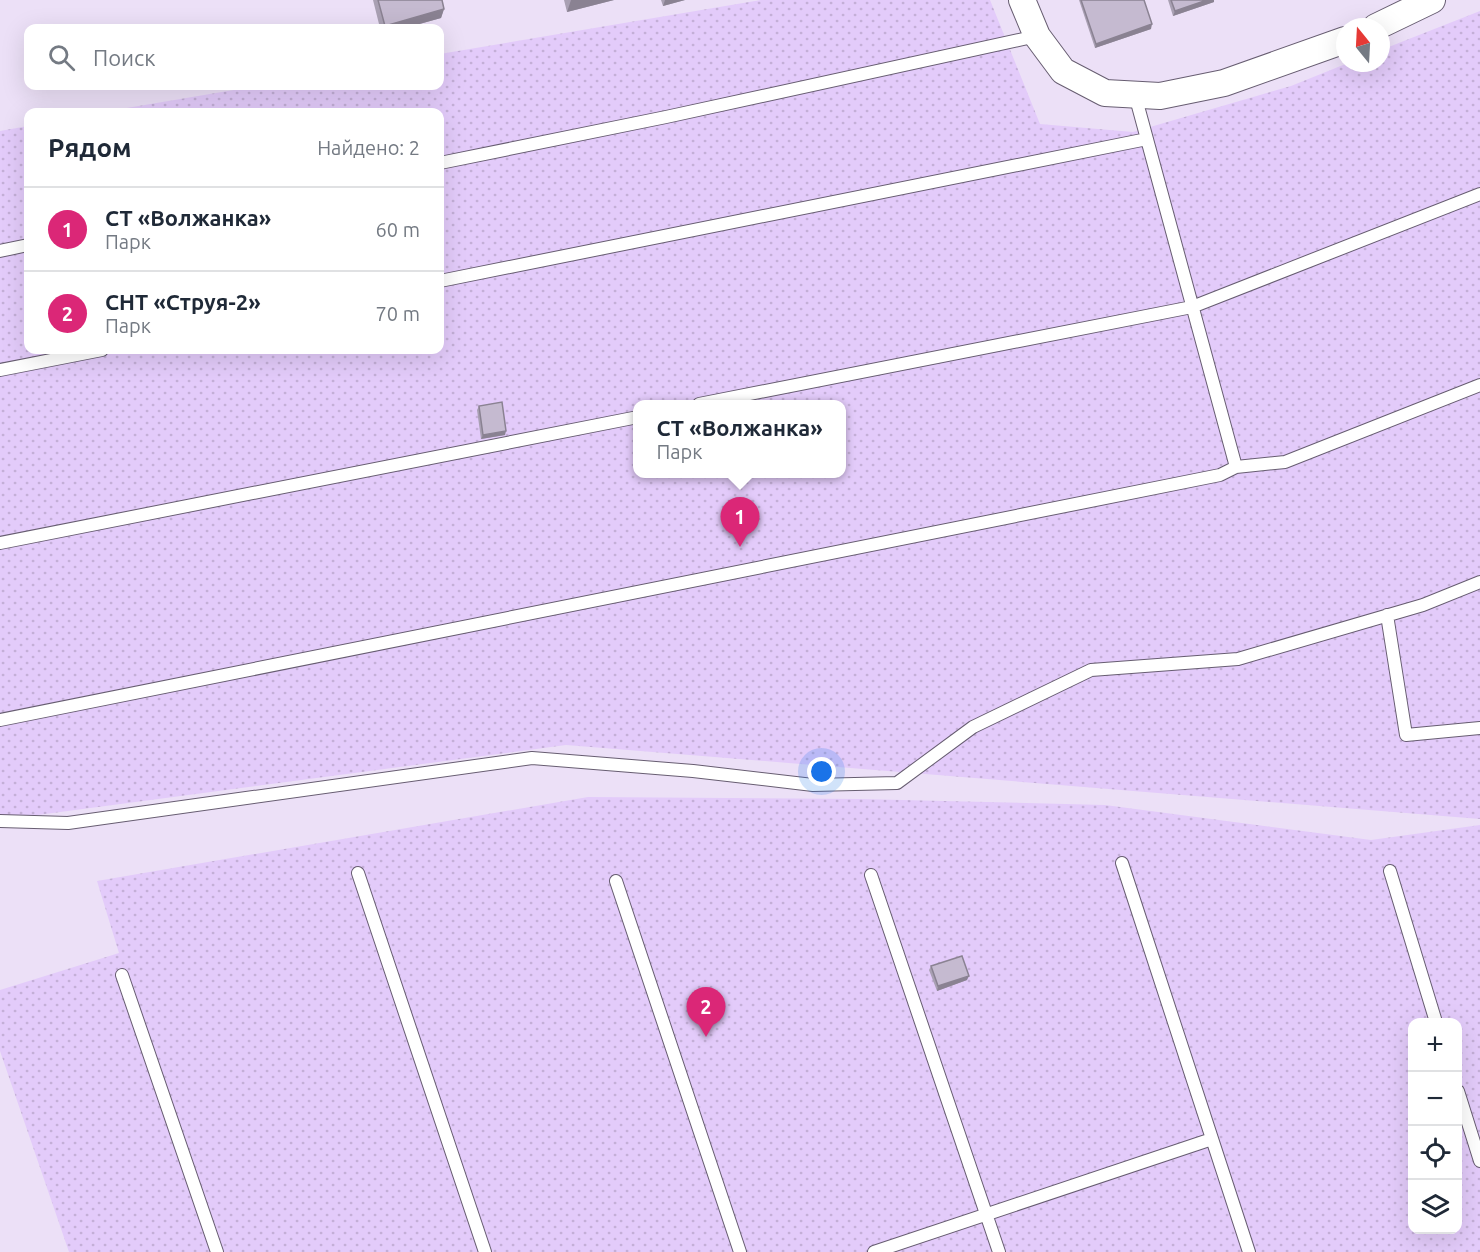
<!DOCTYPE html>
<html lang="ru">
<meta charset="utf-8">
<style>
body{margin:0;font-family:Ubuntu,sans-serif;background:#f2f2f3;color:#1f2937}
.controls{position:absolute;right:18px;bottom:18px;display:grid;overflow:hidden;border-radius:12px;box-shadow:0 6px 24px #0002}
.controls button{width:54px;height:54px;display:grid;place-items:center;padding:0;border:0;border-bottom:2px solid #e0e1e3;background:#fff;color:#1f2937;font:30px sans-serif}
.compass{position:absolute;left:1336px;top:18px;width:54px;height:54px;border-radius:50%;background:#fff;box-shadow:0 6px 24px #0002;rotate:342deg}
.you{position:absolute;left:822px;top:772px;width:21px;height:21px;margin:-15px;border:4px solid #fff;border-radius:50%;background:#1a73e8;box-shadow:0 0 0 9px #1a73e833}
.badge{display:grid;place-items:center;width:39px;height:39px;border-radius:50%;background:#db2777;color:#fff;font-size:20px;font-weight:700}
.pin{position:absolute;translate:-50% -50px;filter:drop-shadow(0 2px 3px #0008)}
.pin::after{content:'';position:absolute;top:32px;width:21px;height:18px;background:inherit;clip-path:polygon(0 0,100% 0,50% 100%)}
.popup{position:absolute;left:633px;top:400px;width:213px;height:78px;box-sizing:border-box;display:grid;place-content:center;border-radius:12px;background:#fff;filter:drop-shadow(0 2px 4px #0005);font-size:20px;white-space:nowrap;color:#747a83}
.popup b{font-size:22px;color:#1f2937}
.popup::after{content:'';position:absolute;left:50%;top:100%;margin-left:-12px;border:12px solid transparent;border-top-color:#fff}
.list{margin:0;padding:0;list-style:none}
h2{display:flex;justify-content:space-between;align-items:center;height:78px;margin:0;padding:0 24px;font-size:26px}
h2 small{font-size:20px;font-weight:400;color:#747a83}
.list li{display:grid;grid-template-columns:39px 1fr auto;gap:18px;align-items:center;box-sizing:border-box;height:84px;padding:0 24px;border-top:2px solid #e0e1e3}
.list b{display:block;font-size:22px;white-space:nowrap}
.list p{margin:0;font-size:20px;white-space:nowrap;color:#747a83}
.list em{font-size:20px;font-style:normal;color:#747a83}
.icon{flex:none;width:33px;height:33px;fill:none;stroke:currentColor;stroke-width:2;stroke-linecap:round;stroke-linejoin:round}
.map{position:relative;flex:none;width:1480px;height:1252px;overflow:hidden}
.search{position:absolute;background:#fff;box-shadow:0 6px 24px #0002;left:24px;top:24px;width:420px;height:66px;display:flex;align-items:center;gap:15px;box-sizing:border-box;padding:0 21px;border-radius:12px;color:#747a83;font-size:22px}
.panel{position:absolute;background:#fff;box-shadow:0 6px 24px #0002;left:24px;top:108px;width:420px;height:246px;border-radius:12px}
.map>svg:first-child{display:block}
.garden{fill:url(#garden-dots);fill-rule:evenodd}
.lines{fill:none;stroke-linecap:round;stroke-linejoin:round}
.service-casing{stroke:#675d71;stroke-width:14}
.minor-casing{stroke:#675d71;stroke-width:28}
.service{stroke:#fff;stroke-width:12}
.minor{stroke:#fff;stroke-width:26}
.wall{fill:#a9a0b3}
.shaded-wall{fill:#8a8292}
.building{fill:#c5bad0;stroke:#8a8292;stroke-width:1.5}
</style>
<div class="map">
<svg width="1480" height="1252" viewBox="0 0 1480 1252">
<defs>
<pattern id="garden-dots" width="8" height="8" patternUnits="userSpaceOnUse" patternTransform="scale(1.5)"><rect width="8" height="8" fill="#e3cbfa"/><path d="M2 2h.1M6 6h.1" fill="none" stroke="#c4afd7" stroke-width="1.8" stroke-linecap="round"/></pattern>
</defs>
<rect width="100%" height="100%" fill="#ece0f7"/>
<path class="garden" d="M761 0H990L1040 124 1133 132 1291 86 1348 63H1381V50L1480 11V819L566 745 0 820V131L28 126V350H440V112H103L257 86H440V54ZM638 404H842V474H638Z
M588 797 860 799 1105 805 1371 840 1480 825V1252H69L0 1051V990L119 953 97 881ZM1412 1022H1458V1230H1412Z"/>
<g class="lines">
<defs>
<path id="service" d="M440 163 666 117 1037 36
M0 251 28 245
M440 281 1147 139
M0 370 102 350
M699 404 1192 307 1480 194
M1236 467 1285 462 1480 385
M0 543 638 417
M1387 615 1406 735 1480 728
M0 720 1220 475 1236 467 1135 95
M0 821 68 823 532 758 693 771 813 785 897 783 973 727 1091 670 1238 659 1423 605 1480 582
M1122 863 1249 1252
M1390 871 1436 1022
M358 873 485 1252
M871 875 999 1252
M616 881 740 1252
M122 975 217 1252
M1458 1091 1480 1161
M874 1252 1212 1139"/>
<path id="minor" d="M1022 0 1037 36 1063 71 1105 93 1160 96 1224 83 1345 40
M1376 27 1432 0"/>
</defs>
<use href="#service" class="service-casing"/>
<use href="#minor" class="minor-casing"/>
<use href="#service" class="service"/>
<use href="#minor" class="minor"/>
</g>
<path class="wall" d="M373 0H442L444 9 441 18 405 28H380Z
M564 0H614L567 12Z
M661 0H685L663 6Z
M1079 0H1144L1151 29 1095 48Z
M1168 0H1214V2L1173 16Z
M479 406 505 435 481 439 477 410Z
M931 966 967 980 937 991 929 970Z"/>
<path class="shaded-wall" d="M571 0H614L567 12Z
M665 0H685L663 6Z
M1207 0H1214V2L1173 16 1175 11Z
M444 9 441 18 405 28H384L385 26Z
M1152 24 1151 29 1095 48 1096 44Z
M506 431 505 435 481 439 483 435Z
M969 976 967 980 937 991 938 986Z"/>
<path class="building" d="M378 0H442L444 9 385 26Z
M1081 0H1144L1152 24 1096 44Z
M1171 0H1207L1175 11Z
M502 402 506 431 483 435 479 406Z
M962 956 969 976 938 986 931 966Z"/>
</svg>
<div class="controls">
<button>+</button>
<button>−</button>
<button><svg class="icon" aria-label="locate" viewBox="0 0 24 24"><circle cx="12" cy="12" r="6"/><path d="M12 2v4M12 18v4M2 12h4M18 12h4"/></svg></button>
<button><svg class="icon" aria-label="layers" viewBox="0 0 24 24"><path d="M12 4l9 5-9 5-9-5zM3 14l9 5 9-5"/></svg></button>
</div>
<svg class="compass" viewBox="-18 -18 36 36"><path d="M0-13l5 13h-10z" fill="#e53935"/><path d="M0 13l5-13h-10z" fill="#747a83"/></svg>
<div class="you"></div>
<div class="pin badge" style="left:740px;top:547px">1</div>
<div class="popup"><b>СТ «Волжанка»</b>Парк</div>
<div class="pin badge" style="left:706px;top:1037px">2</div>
<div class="search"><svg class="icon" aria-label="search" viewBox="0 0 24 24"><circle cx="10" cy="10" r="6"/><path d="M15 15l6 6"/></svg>Поиск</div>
<section class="panel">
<h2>Рядом<small>Найдено: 2</small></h2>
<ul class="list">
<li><span class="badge">1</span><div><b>СТ «Волжанка»</b><p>Парк</p></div><em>60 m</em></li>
<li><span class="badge">2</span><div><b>СНТ «Струя-2»</b><p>Парк</p></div><em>70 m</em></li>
</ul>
</section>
</div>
